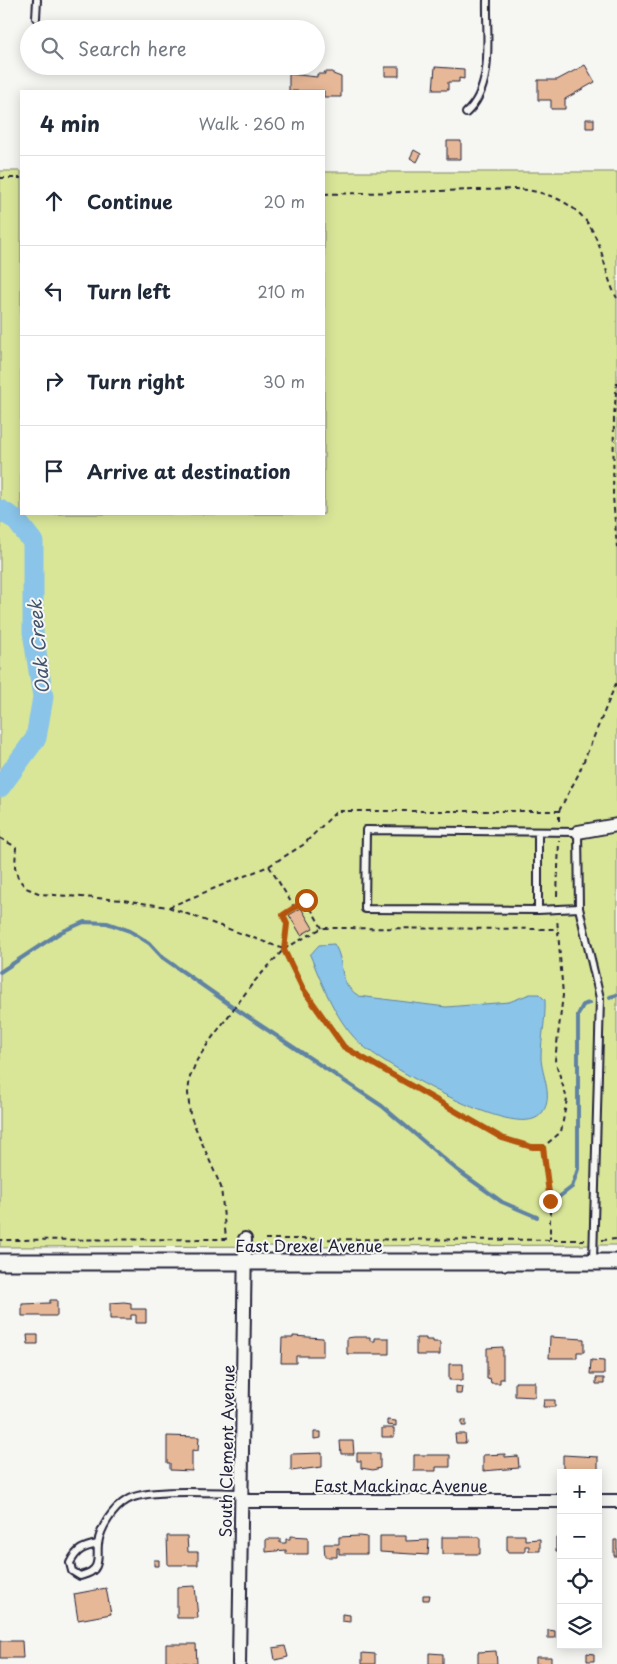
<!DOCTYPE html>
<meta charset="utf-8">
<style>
body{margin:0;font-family:"Playpen Sans",sans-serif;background:#f2f2f3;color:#1f2937}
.controls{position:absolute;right:15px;bottom:15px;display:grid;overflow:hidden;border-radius:0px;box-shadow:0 2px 12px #0003}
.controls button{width:45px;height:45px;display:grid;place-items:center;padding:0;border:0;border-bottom:1px solid #e0e1e3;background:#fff;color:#1f2937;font:25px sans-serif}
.stop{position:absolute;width:15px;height:15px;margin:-11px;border:4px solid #b45309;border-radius:50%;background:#fff}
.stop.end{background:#b45309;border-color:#fff;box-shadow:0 1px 5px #0008}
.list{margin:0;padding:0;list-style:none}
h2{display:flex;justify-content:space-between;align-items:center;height:65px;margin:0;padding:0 20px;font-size:21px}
h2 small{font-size:16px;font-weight:400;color:#747a83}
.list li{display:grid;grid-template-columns:32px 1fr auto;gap:15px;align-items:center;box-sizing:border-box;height:90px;padding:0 20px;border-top:1px solid #e0e1e3}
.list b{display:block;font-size:19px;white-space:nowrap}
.list em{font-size:16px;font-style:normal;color:#747a83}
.icon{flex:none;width:28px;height:28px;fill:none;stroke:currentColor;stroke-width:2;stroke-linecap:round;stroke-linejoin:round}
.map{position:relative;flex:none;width:617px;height:1664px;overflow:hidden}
.search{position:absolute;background:#fff;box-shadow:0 2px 12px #0003;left:20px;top:20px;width:305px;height:55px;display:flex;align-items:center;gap:12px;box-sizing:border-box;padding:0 18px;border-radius:28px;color:#747a83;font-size:19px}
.panel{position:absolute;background:#fff;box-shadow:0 2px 12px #0003;left:20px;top:90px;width:305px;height:425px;border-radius:0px}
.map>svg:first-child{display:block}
.green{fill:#d9e698;stroke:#7e846a}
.water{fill:#8ac4e9;stroke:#6083a3}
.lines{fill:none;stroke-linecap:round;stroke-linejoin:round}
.stream{stroke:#6083a3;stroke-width:4}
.river{stroke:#8ac4e9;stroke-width:21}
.building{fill:#e7b897;stroke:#22223b}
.service-casing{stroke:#22223b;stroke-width:10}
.minor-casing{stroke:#22223b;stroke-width:16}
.tertiary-casing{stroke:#22223b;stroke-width:19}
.path{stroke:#22223b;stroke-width:2;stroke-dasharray:5 4;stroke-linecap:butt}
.service{stroke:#f6f6f2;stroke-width:6}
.minor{stroke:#f6f6f2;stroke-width:12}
.tertiary{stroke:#f6f6f2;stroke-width:15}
.route{stroke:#b45309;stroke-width:6}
.labels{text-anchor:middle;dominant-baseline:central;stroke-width:4;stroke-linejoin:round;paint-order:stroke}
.street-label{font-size:16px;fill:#22223b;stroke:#f6f6f2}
.water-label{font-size:18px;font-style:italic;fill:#41536f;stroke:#f6f6f2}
</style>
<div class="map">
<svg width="617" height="1664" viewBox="0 0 617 1664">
<rect width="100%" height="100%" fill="#f6f6f2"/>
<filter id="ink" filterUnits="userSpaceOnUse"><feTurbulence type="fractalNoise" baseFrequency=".02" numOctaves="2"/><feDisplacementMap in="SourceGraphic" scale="10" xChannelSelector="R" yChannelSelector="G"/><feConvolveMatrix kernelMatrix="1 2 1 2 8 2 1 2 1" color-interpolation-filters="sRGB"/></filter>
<g filter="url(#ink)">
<path class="green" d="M0 171H21V514H324V172H617V1245L0 1247Z"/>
<path class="water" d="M334 944C347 964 335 981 359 996L446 1007 509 1002 530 994H539L545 1000C546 1019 541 1038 541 1057 541 1075 556 1099 540 1115 514 1141 388 1066 363 1046 337 1024 323 986 310 955L319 945Z"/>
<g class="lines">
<path class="stream" d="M0 972 61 932 84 922 107 923 130 931 149 943 162 957 239 1011 382 1106 456 1169 502 1202 537 1217
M610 997 617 995
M559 1197 572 1187 578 1169V1015L583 1005 589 1003"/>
<path class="river" d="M0 510 15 519 33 542V632L43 697 36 738 0 787"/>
</g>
<path class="building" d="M585 65 595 82 565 99V109H551V100H538V80H557Z
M385 67H399V76H385Z
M435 67 464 69V79L459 78V82H448V90H433Z
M324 72H333V74L341 77V97H324V91H289V74L317 77V74H325Z
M586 119H594V128H586Z
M447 141H461V159H447Z
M414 150 421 154 417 162 410 158Z
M301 908 313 928 301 935 289 915Z
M50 1300H57V1316H22V1304L50 1303Z
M124 1302 131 1303V1309H146V1323H136V1315H131V1319H110V1303Z
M27 1335H38V1344H28Z
M293 1336 323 1338V1356H296V1363H281L282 1338H293Z
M354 1337H370V1341H375V1338H389V1354H347V1338Z
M550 1337 584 1339V1352H577V1358H549Z
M416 1338H426V1340H433V1342H440V1355H416Z
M503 1347V1379H500V1383H491L490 1378 487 1379V1348Z
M591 1360 604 1361V1374H590Z
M449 1364H463V1380H449Z
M596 1378H604V1384H596Z
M515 1382H535V1397L515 1396Z
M456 1386 462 1387 461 1394H456Z
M544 1400H555V1407H543Z
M387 1420 396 1421V1426L387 1425Z
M462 1420H466V1426H462Z
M382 1428H394V1437H382Z
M314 1432H321V1438L314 1439Z
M455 1434H465L466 1443H456Z
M167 1436 199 1437 198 1451 192 1450V1471L170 1470V1463H167Z
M340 1441H353L354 1454H341Z
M322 1453V1467L291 1471V1454Z
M357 1453H380V1468L373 1470 361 1468V1461H357Z
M505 1454V1457L518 1456 519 1468 483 1471V1455Z
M414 1455H450V1467H436V1471H414Z
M563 1455 598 1457V1472L563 1471Z
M507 1535H525V1540L540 1539V1551H529V1546H525V1552H507Z
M167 1536H187L188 1552H198V1565H168Z
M290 1536 308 1537V1554H286V1550L266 1552V1539H280V1543H286V1539H290Z
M359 1536 367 1537V1554H339V1548H337V1557H325L324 1544H339V1537Z
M380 1536H406V1541L429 1540 428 1555 380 1552Z
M442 1537H480V1554H442Z
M556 1538H561V1551H556Z
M614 1540H617V1556H614Z
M154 1560H159V1566H154Z
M195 1586 198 1618H177V1587Z
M106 1588 111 1614 78 1620 74 1594Z
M423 1595H430L429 1600H423Z
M342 1614 350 1615V1622L342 1621Z
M548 1630 555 1631V1638H548Z
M0 1641H22L23 1658H0Z
M166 1644H196L197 1664 166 1661Z
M285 1646 288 1657 275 1660 273 1648Z
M496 1651 497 1664H478V1652Z
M362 1653 375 1654V1664H362Z
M429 1653 443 1654V1664H429Z
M587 1653 594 1654V1661H587Z
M536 1657H551V1664H536Z"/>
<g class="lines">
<defs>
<path id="service" d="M36 18 37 0
M466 113C495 87 486 36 487 0
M538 832V910L365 909 366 830 578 832 579 908 600 998 593 1261
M538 910 579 908
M98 1544C83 1547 77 1549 70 1563L72 1571 80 1576C86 1574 93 1573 96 1566 99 1559 97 1551 98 1544 100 1528 113 1508 127 1500 147 1488 216 1493 242 1493"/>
<path id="minor" d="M578 832 617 825
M242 1501H561
M598 1501H617
M239 1664 245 1239"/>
<path id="tertiary" d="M0 1262H617"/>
</defs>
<use href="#service" class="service-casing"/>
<use href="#minor" class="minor-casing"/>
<use href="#tertiary" class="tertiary-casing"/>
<path class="path" d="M0 178H21
M324 194 516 189C548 191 581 204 595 236 605 256 606 279 617 298
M617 382 614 416 613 496 617 548
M559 811 578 775 617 681
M0 838 16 847 15 867 18 878 26 888 41 894 123 900 168 907 284 949 253 983 209 1042 197 1060 190 1077 188 1093 190 1115 221 1187 226 1239 0 1240
M269 866 294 907
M557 896 559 841
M169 907 269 866 303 845 337 811H559V823
M322 928 306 900 283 915 287 924 284 949 303 989 344 1047 502 1138 532 1147H543L561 1132 567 1099 555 1060 563 995 557 918
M284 949 322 928 558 929
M543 1147 550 1201V1239
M265 1239 585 1240
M602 1240 617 1239"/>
<use href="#service" class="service"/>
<use href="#minor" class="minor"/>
<use href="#tertiary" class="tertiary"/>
</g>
</g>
<g class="lines" filter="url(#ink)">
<path class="route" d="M306 900 283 915 287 924 284 950 303 989 344 1047 502 1138 532 1147H543L550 1201"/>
</g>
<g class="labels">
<g class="street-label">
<text x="309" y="1245">East Drexel Avenue</text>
<text transform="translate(226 1451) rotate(-89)">South Clement Avenue</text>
<text x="401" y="1485">East Mackinac Avenue</text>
</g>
<g class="water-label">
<text transform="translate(38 647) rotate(-95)">Oak Creek</text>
</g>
</g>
</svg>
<div class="controls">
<button>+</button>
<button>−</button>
<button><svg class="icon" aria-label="locate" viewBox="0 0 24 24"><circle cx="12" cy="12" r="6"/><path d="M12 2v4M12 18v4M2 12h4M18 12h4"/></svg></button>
<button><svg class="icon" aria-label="layers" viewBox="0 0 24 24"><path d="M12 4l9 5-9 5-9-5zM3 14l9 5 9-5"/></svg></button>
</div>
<div class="stop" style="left:306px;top:900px"></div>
<div class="stop end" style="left:550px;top:1201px"></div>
<div class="search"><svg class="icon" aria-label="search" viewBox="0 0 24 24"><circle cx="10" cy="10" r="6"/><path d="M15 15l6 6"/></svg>Search here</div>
<section class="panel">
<h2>4 min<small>Walk · 260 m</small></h2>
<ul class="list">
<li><svg class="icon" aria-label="ahead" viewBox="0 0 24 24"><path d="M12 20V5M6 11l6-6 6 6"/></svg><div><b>Continue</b></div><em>20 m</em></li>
<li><svg class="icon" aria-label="left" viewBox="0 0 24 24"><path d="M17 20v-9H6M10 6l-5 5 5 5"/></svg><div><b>Turn left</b></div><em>210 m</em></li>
<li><svg class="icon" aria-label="right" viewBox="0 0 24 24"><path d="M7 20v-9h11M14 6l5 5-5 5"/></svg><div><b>Turn right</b></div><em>30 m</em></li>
<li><svg class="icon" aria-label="arrive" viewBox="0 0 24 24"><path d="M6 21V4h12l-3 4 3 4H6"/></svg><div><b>Arrive at destination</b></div></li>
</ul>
</section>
</div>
